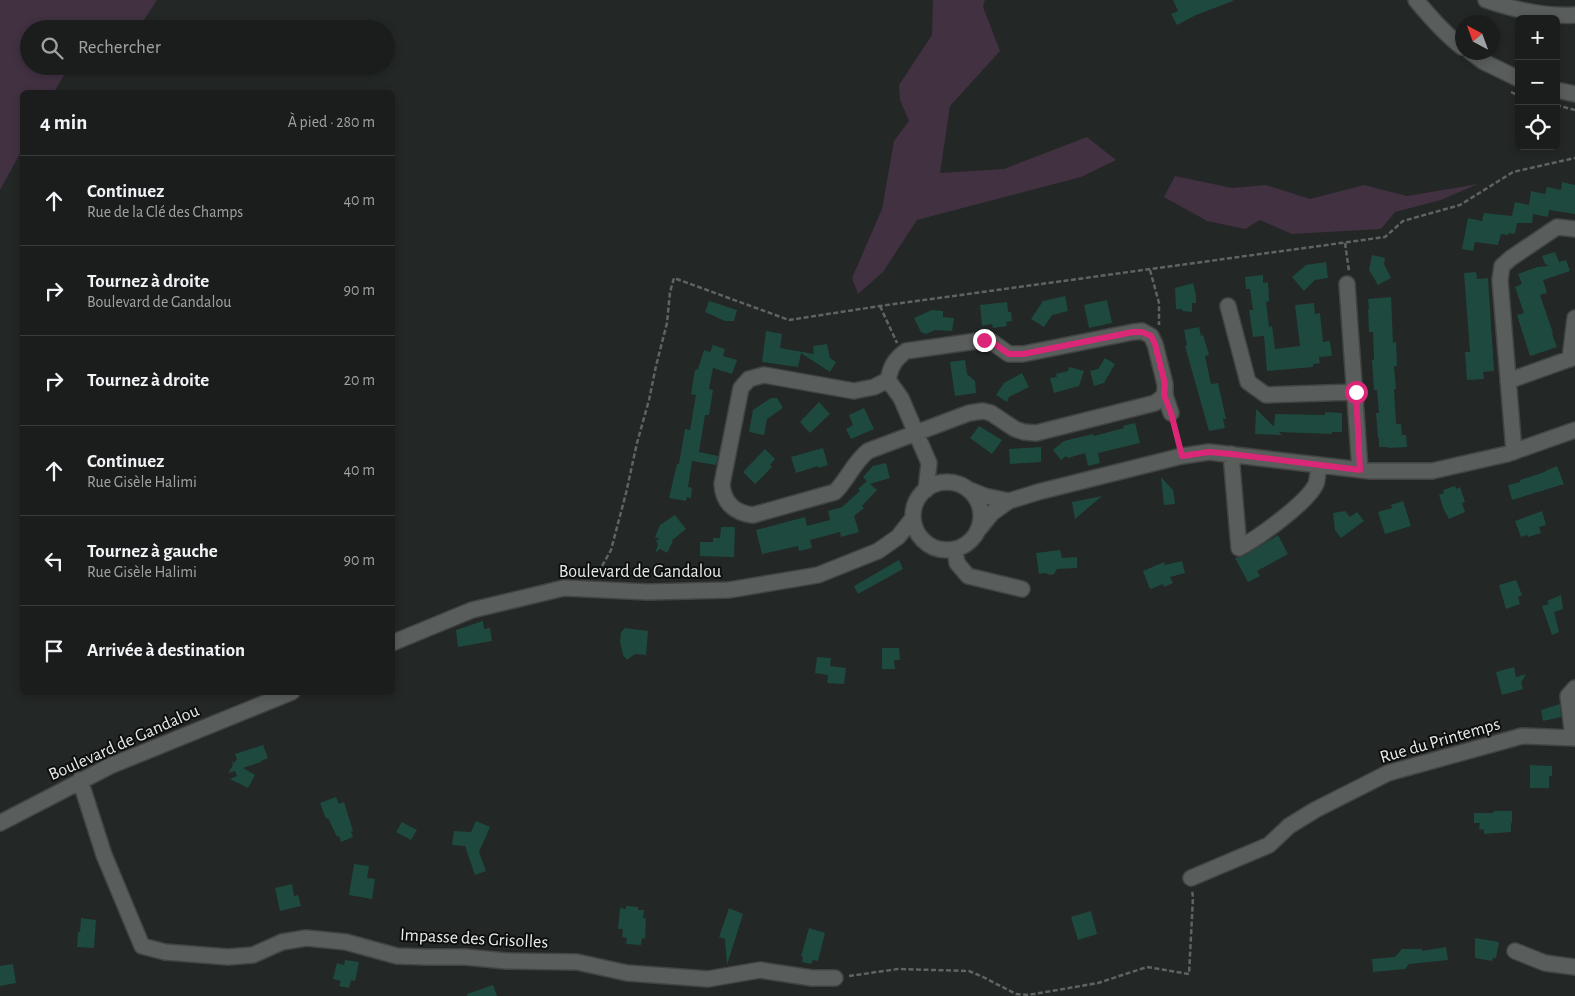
<!DOCTYPE html>
<html lang="fr">
<meta charset="utf-8">
<style>
body{margin:0;font-family:"Alegreya Sans",sans-serif;background:#272a29;color:#f1f3f6}
.controls{position:absolute;right:15px;top:15px;display:grid;overflow:hidden;border-radius:8px;box-shadow:0 2px 8px #0003}
.controls button{width:45px;height:45px;display:grid;place-items:center;padding:0;border:0;border-bottom:1px solid #383b3b;background:#1a1d1c;color:#f1f3f6;font:25px sans-serif}
.compass{position:absolute;left:1455px;top:15px;width:45px;height:45px;border-radius:50%;background:#1a1d1c;box-shadow:0 2px 8px #0003;rotate:319deg}
.stop{position:absolute;width:15px;height:15px;margin:-11px;border:4px solid #db2777;border-radius:50%;background:#fff}
.stop.end{background:#db2777;border-color:#fff;box-shadow:0 1px 5px #0008}
.list{margin:0;padding:0;list-style:none}
h2{display:flex;justify-content:space-between;align-items:center;height:65px;margin:0;padding:0 20px;font-size:21px}
h2 small{font-size:16px;font-weight:400;color:#9fa2a3}
.list li{display:grid;grid-template-columns:32px 1fr auto;gap:15px;align-items:center;box-sizing:border-box;height:90px;padding:0 20px;border-top:1px solid #383b3b}
.list b{display:block;font-size:19px;white-space:nowrap}
.list p{margin:0;font-size:16px;white-space:nowrap;color:#9fa2a3}
.list em{font-size:16px;font-style:normal;color:#9fa2a3}
.icon{flex:none;width:28px;height:28px;fill:none;stroke:currentColor;stroke-width:2;stroke-linecap:round;stroke-linejoin:round}
.map{position:relative;flex:none;width:1575px;height:996px;overflow:hidden}
.search{position:absolute;background:#1a1d1c;box-shadow:0 2px 8px #0003;left:20px;top:20px;width:375px;height:55px;display:flex;align-items:center;gap:12px;box-sizing:border-box;padding:0 18px;border-radius:28px;color:#9fa2a3;font-size:19px}
.panel{position:absolute;background:#1a1d1c;box-shadow:0 2px 8px #0003;left:20px;top:90px;width:375px;height:605px;border-radius:8px}
.map>svg:first-child{display:block}
.green{fill:#413141}
.building{fill:#1e493f}
.lines{fill:none;stroke-linecap:round;stroke-linejoin:round}
.minor-casing{stroke:#414443;stroke-width:18}
.path{stroke:#5f6362;stroke-width:2.5;stroke-dasharray:5 2.5;stroke-linecap:butt}
.minor{stroke:#595d5c;stroke-width:15}
.route{stroke:#db2777;stroke-width:6}
.labels{text-anchor:middle;dominant-baseline:central;stroke-width:4;stroke-linejoin:round;paint-order:stroke}
.street-label{font-size:18px;fill:#e7e9e8;stroke:#0e0f0f}
</style>
<div class="map">
<svg width="1575" height="996" viewBox="0 0 1575 996">
<rect width="100%" height="100%" fill="#232726"/>
<path class="green" d="M0 0H157L144 20 131 29H29V66H77L64 75 54 92H22V150L0 190Z
M933 0H985L983 7 1000 51 950 106 940 173 1004 169 1087 137 1116 160 1081 177 917 220 883 272 858 294 852 278 882 209 894 141 909 121 900 100 899 85 932 35Z
M1175 176 1232 188 1266 185 1310 199 1364 185 1407 196 1478 184 1441 200 1395 212 1381 229 1292 234 1260 220 1245 229 1207 221 1164 197Z"/>
<path class="building" d="M1173 0H1233V1L1196 15 1177 25 1171 14 1178 11Z
M1562 182 1575 185V214L1549 210 1548 217 1533 214 1532 223H1517L1515 234 1509 233 1508 235 1501 234 1498 245 1475 242 1473 251 1462 249 1468 218 1482 221 1484 213 1512 216 1515 202 1529 205 1531 191 1545 194 1547 187 1561 190Z
M1555 252 1559 262 1566 260 1570 271 1543 280 1547 293 1540 295 1553 333 1552 334 1557 347 1530 356 1517 315 1524 313 1515 287 1522 284 1518 274 1537 267 1548 266V265L1545 264 1542 256Z
M1372 255 1385 258 1384 264 1391 278 1378 285 1369 270Z
M1326 262 1328 278 1315 280 1304 291 1292 277 1306 265Z
M1476 272 1477 279 1488 278 1494 371 1483 372 1484 379 1467 380 1465 352H1470L1464 273Z
M1263 275V283L1268 282 1269 301 1266 302 1269 327 1272 326 1275 349 1300 346 1295 305 1314 303 1315 314 1320 313 1323 342 1330 341 1332 356 1319 357 1320 363 1313 364V367L1267 371 1264 336 1253 337 1249 310H1253L1250 289H1246L1245 277Z
M1193 283 1196 295V303H1192V312L1182 311V309H1176L1175 288Z
M1065 296 1068 311 1052 315 1044 327 1031 319 1043 301Z
M1391 297 1393 343 1396 342 1397 366H1394L1396 389H1394L1396 424H1401L1402 435H1406L1407 447 1388 448V447H1379V438H1378L1376 413H1379L1377 390H1374L1372 360H1374L1373 332H1369L1368 309H1369L1368 299Z
M1107 300 1112 323 1089 328 1084 305Z
M709 301 737 310 734 321H725L705 312Z
M1007 302 1008 312H1011L1012 321 1006 322 1007 326 993 328 992 324 982 326 980 305Z
M932 310 943 311V317L954 318 952 331 935 330 926 334 921 332 914 318Z
M1199 327 1201 336 1203 335 1207 348 1209 355 1205 356 1211 384 1218 383 1226 419H1223L1225 428 1209 431 1185 346 1187 345 1184 330Z
M766 331 782 334 780 348 814 354 813 346 827 344 830 358 836 362 830 372 801 353 798 367 762 362Z
M713 345 725 349 723 356 737 360 732 374 713 368 709 389 713 390 709 415H705L699 452 718 456 716 465 692 461 688 487 692 488 691 498 687 497 686 501 669 498 677 464H679L685 429 690 430 696 395 691 394 695 370 698 369 704 350 710 352Z
M1105 358 1115 364 1104 383 1094 386 1090 371 1098 369Z
M965 360 967 374 975 381 976 393 955 396 950 362Z
M1069 367 1084 371 1079 386 1054 393 1050 378 1057 377 1056 374 1068 371Z
M1022 373 1029 387 1009 397 1007 402 996 395 1004 383Z
M771 398H777L783 408 767 419 764 435 749 432 753 410Z
M819 402 830 414 810 433 800 422Z
M864 408 874 429 851 439 846 429 853 425 849 415Z
M1256 409 1274 427 1275 414 1325 415V412L1342 413V432H1332V434L1279 432 1282 435 1255 434Z
M1135 423 1140 443 1098 453 1100 463 1088 466 1085 453 1068 458 1066 456 1061 460 1053 450 1064 441 1093 434 1094 436 1124 428 1123 426Z
M979 426 1002 440 992 454 970 438Z
M1041 447V462L1010 464 1009 449Z
M823 448 828 465 818 468V466L796 473 791 457Z
M765 449 775 459 770 465 772 467 755 484 743 472Z
M886 463 890 478 870 484 877 490 862 506 864 508 854 516 859 532 841 537 840 532 810 540 812 548 799 551 798 546 762 554 756 530 805 517 807 526 830 520 828 511 842 507 860 491 858 489 867 481 863 477 873 466Z
M1557 466 1564 484 1512 500 1508 485 1520 482V480L1545 472V471Z
M1161 477 1173 490 1175 504 1164 505Z
M1455 486 1456 489 1460 487 1465 502 1462 503 1465 512 1449 519 1444 510 1439 495 1444 493 1443 490Z
M1102 496 1075 519 1072 502Z
M1403 501 1411 526 1385 534 1378 512 1392 508 1391 505Z
M1345 511 1350 517 1357 512 1364 521 1341 538 1335 530 1333 513Z
M1542 511 1546 525 1539 527 1541 533 1528 537 1527 535 1521 537 1515 521Z
M675 515 686 529 671 541H673L667 553 660 549 655 553 658 545 656 540 660 539 655 537 660 525Z
M721 527H735L734 557 700 556V542H713V538H720Z
M1278 535 1288 554 1257 571 1260 576 1248 582 1235 558 1244 556Z
M1060 550 1062 558 1077 557V568L1057 569 1054 574 1050 575 1045 573 1039 574 1036 553Z
M899 560 903 569 858 594 854 586Z
M1182 561 1185 573 1170 577 1173 583 1164 587 1163 584 1151 589 1149 587 1143 571 1164 562 1165 565Z
M1516 580 1522 595 1518 597 1520 604 1506 609 1499 585Z
M1561 595 1563 609 1554 612 1559 632 1552 635 1542 606 1549 604 1547 601Z
M483 621 484 629 490 628 492 641 458 647 456 630Z
M625 628 648 631 646 655 635 654 627 660 623 655 620 642 621 632Z
M882 648H899L900 660H894L895 669H882Z
M817 657 831 658 830 666 846 668 844 684 827 683 828 675 815 673Z
M1514 667 1516 677 1526 674 1521 683 1523 689 1502 695 1496 672Z
M1560 704 1561 717 1543 721 1541 710Z
M263 745 268 758 261 761V762L243 768 255 775 248 788 230 779 237 776 235 771 228 773 233 765 232 761 234 763 237 759 235 754Z
M1530 765 1552 766V776H1549V788H1530Z
M336 797 339 804 344 802 353 831 351 832 353 837 341 842 339 836 337 837 328 818 326 819 320 803Z
M1494 811H1512V823H1511V832L1484 834V830L1479 829 1480 823H1474V813H1493Z
M476 821 490 827 479 852 486 871 475 875 465 846 452 845 454 831 471 832Z
M402 822 417 830 411 840 396 832Z
M354 864 369 866 367 878 375 879 372 899 349 895Z
M292 884 294 896 298 895 301 906 280 911 275 888Z
M626 906 638 907V910H644L643 918H646L645 939 642 938 641 945 626 944 627 938 622 937 623 929H618L620 908 626 909Z
M729 908 743 914 727 965 725 939 719 937Z
M1091 911 1097 934 1078 940 1071 917Z
M81 918 96 920 94 948 77 947 78 932H80Z
M809 928 825 933 818 961 813 960 811 964 802 962 803 957 801 956Z
M1475 938 1499 942 1496 958H1493L1492 961 1475 958Z
M1446 947 1448 960 1409 964 1405 969 1373 972 1372 959 1395 957 1402 949H1422V951Z
M345 960 359 962 355 981 351 980 349 988 339 986 341 981 333 979 337 963 344 965Z
M13 964 16 983 0 986V966Z
M493 985 497 996H467V994Z"/>
<g class="lines">
<defs>
<path id="minor" d="M1416 0C1430 17 1445 34 1462 47
M1486 0C1515 10 1545 17 1575 15
M1471 52 1484 62 1519 79
M1556 90 1575 94
M1347 284 1360 470
M1228 306 1248 382 1266 395 1356 392
M1570 359 1575 318
M888 380 874 387 854 391 764 375 749 379 741 388 722 484C723 503 735 513 753 515L835 492C847 480 854 462 868 451L969 413 983 411 991 413 1015 429 1024 432 1036 433 1155 403 1165 395
M1508 381 1575 357
M1514 452 1500 280 1502 266 1511 258 1557 227 1575 229
M1231 454 1239 548C1258 538 1307 503 1316 484 1318 478 1318 470 1319 465
M913 516a34 34 0 1 1 68 0a34 34 0 1 1-68 0Z
M926 490 929 463 901 398 888 380C891 366 894 360 906 351L984 340 992 342 1009 354H1023L1133 332 1142 331 1151 336 1155 344 1165 384V395L1171 413
M970 490 985 496 1009 501
M979 529 992 513 1009 501 1038 492 1182 456 1209 452 1370 471H1432L1507 454 1575 430
M955 549 957 563 968 576 1022 589
M392 643 472 610 564 588 648 592 729 590 818 575 878 551 898 537 913 518
M1573 738 1568 696 1575 688
M80 780 104 855 142 946 165 952 228 957 253 955 282 942 306 938 346 942 397 956 426 957H465L506 961 577 962 627 973 708 979 760 970 812 978H835
M0 823 110 766 292 692
M1191 878 1269 845 1289 826 1315 810 1388 773 1522 736 1575 738
M1515 951 1545 963 1575 967"/>
</defs>
<use href="#minor" class="minor-casing"/>
<path class="path" d="M1511 92 1519 96
M1556 105 1575 110
M1345 243 1349 271
M1150 270 1159 303V325
M880 306 897 343
M1174 424 1179 443
M591 576 602 566 611 550 626 493 637 443 649 400 656 366 667 323 670 292 674 278 789 320 880 306 1385 237 1403 221 1460 205 1513 172 1575 158
M849 976 898 969 969 971 983 977 1016 994 1028 995 1098 983 1147 967 1189 974 1193 898 1192 890"/>
<use href="#minor" class="minor"/>
</g>
<g class="lines">
<path class="route" d="M984 340 992 342 1009 354H1023L1133 332H1142L1151 336 1155 344 1165 384 1164 395 1171 413 1182 456 1209 452 1231 454 1360 470 1356 392"/>
</g>
<g class="labels">
<g class="street-label">
<text x="640" y="572">Boulevard de Gandalou</text>
<text transform="translate(1440 741) rotate(-16)">Rue du Printemps</text>
<text transform="translate(124 743) rotate(-24)">Boulevard de Gandalou</text>
<text transform="translate(474 939) rotate(3)">Impasse des Grisolles</text>
</g>
</g>
</svg>
<div class="controls">
<button>+</button>
<button>−</button>
<button><svg class="icon" aria-label="locate" viewBox="0 0 24 24"><circle cx="12" cy="12" r="6"/><path d="M12 2v4M12 18v4M2 12h4M18 12h4"/></svg></button>
</div>
<svg class="compass" viewBox="-18 -18 36 36"><path d="M0-13l5 13h-10z" fill="#e53935"/><path d="M0 13l5-13h-10z" fill="#9fa2a3"/></svg>
<div class="stop" style="left:1356px;top:392px"></div>
<div class="stop end" style="left:984px;top:340px"></div>
<div class="search"><svg class="icon" aria-label="search" viewBox="0 0 24 24"><circle cx="10" cy="10" r="6"/><path d="M15 15l6 6"/></svg>Rechercher</div>
<section class="panel">
<h2>4 min<small>À pied · 280 m</small></h2>
<ul class="list">
<li><svg class="icon" aria-label="ahead" viewBox="0 0 24 24"><path d="M12 20V5M6 11l6-6 6 6"/></svg><div><b>Continuez</b><p>Rue de la Clé des Champs</p></div><em>40 m</em></li>
<li><svg class="icon" aria-label="right" viewBox="0 0 24 24"><path d="M7 20v-9h11M14 6l5 5-5 5"/></svg><div><b>Tournez à droite</b><p>Boulevard de Gandalou</p></div><em>90 m</em></li>
<li><svg class="icon" aria-label="right" viewBox="0 0 24 24"><path d="M7 20v-9h11M14 6l5 5-5 5"/></svg><div><b>Tournez à droite</b></div><em>20 m</em></li>
<li><svg class="icon" aria-label="ahead" viewBox="0 0 24 24"><path d="M12 20V5M6 11l6-6 6 6"/></svg><div><b>Continuez</b><p>Rue Gisèle Halimi</p></div><em>40 m</em></li>
<li><svg class="icon" aria-label="left" viewBox="0 0 24 24"><path d="M17 20v-9H6M10 6l-5 5 5 5"/></svg><div><b>Tournez à gauche</b><p>Rue Gisèle Halimi</p></div><em>90 m</em></li>
<li><svg class="icon" aria-label="arrive" viewBox="0 0 24 24"><path d="M6 21V4h12l-3 4 3 4H6"/></svg><div><b>Arrivée à destination</b></div></li>
</ul>
</section>
</div>
